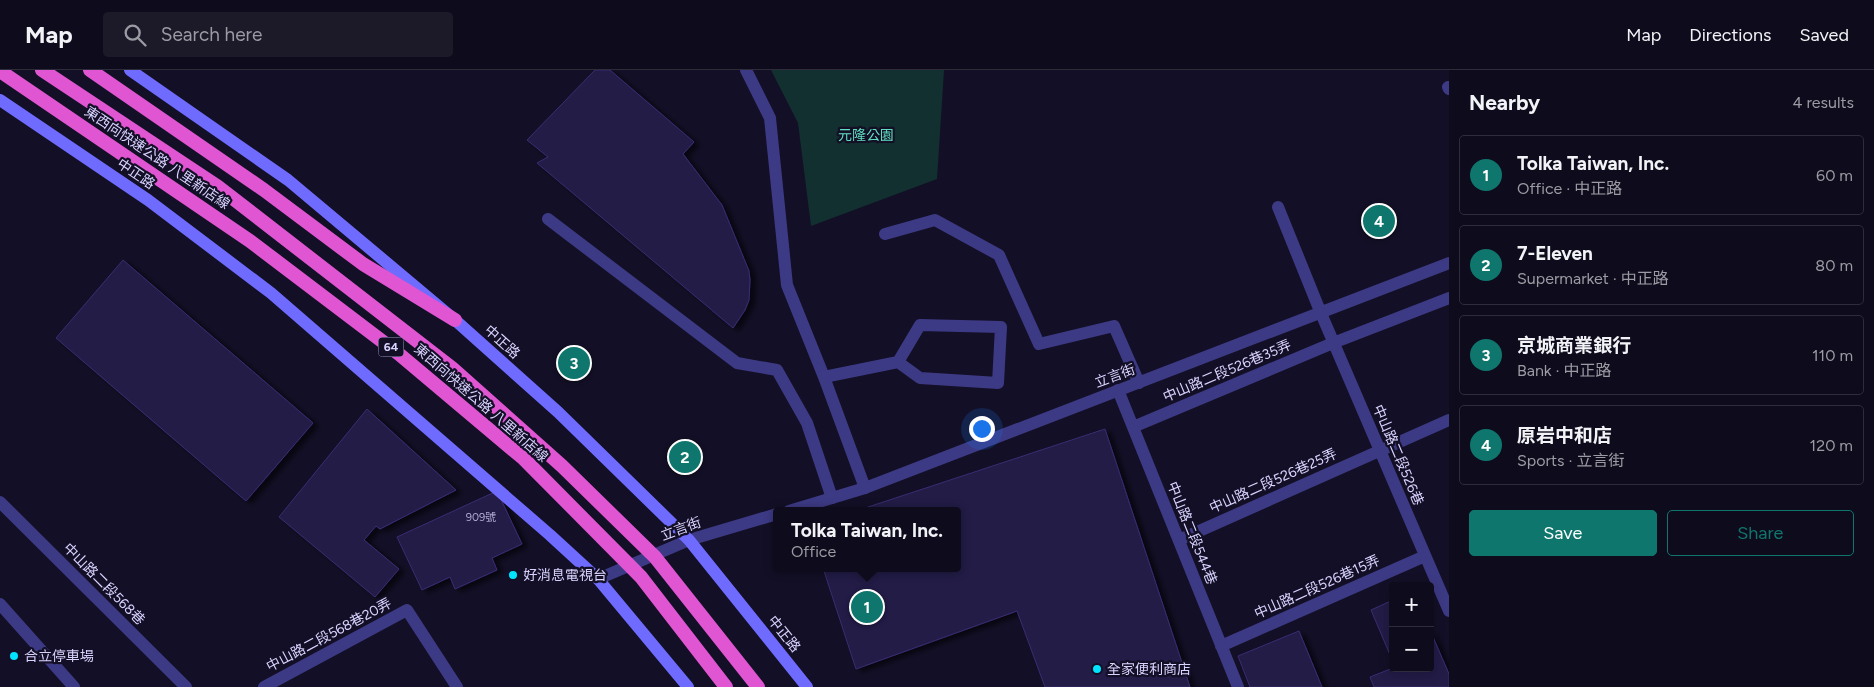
<!DOCTYPE html>
<meta charset="utf-8">
<style>
body{margin:0;font-family:Figtree,"Noto Sans TC",sans-serif;background:#1c1929;color:#f1f3f6}
.controls{position:absolute;right:15px;bottom:15px;display:grid;overflow:hidden;border-radius:5px;box-shadow:0 2px 12px #0003}
.controls button{width:45px;height:45px;display:grid;place-items:center;padding:0;border:0;border-bottom:1px solid #2e2b3b;background:#0e0b1c;color:#f1f3f6;font:25px sans-serif}
.you{position:absolute;left:981px;top:358px;width:18px;height:18px;margin:-12px;border:4px solid #fff;border-radius:50%;background:#1a73e8;box-shadow:0 0 0 8px #1a73e833}
.badge{display:grid;place-items:center;width:32px;height:32px;border-radius:50%;background:#0f766e;color:#fff;font-size:16px;font-weight:700}
.pin{position:absolute;translate:-50% -50%;border:2px solid #fff;box-shadow:0 1px 5px #0006}
.popup{position:absolute;left:773px;top:437px;width:188px;height:65px;box-sizing:border-box;display:grid;place-content:center;border-radius:5px;background:#0e0b1c;filter:drop-shadow(0 1px 4px #0005);font-size:16px;white-space:nowrap;color:#9b9ba3}
.popup b{font-size:19px;color:#f1f3f6}
.popup::after{content:'';position:absolute;left:50%;top:100%;margin-left:-10px;border:10px solid transparent;border-top-color:#0e0b1c}
.list{margin:0;padding:0;list-style:none}
h2{display:flex;justify-content:space-between;align-items:center;height:65px;margin:0;padding:0 20px;font-size:21px}
h2 small{font-size:16px;font-weight:400;color:#9b9ba3}
.list li{display:grid;grid-template-columns:32px 1fr auto;gap:15px;align-items:center;box-sizing:border-box;height:80px;margin:0 10px 10px;padding:0 10px;border:1px solid #2e2b3b;border-radius:5px}
.list b{display:block;font-size:19px;white-space:nowrap}
.list p{margin:0;font-size:16px;white-space:nowrap;color:#9b9ba3}
.list em{font-size:16px;font-style:normal;color:#9b9ba3}
.actions{display:flex;gap:10px;padding:15px 20px}
.actions a{flex:1;padding:11px 0;border:1px solid #0f766e;border-radius:5px;text-align:center;font-size:18px;color:#0f766e}
.actions .main{background:#0f766e;color:#fff}
.icon{flex:none;width:28px;height:28px;fill:none;stroke:currentColor;stroke-width:2;stroke-linecap:round;stroke-linejoin:round}
.map{position:relative;flex:none;width:1449px;height:617px;overflow:hidden}
header{display:flex;align-items:center;gap:30px;box-sizing:border-box;height:70px;padding:0 25px;background:#0e0b1c;border-bottom:1px solid #2e2b3b}
header strong{font-size:24px}
nav{display:flex;gap:28px;margin-inline-start:auto;font-size:18px}
.search{width:350px;height:45px;background:#1c1929;display:flex;align-items:center;gap:12px;box-sizing:border-box;padding:0 18px;border-radius:5px;color:#9b9ba3;font-size:19px}
main{display:flex}
aside{flex:1;background:#0e0b1c}
.map>svg:first-child{display:block}
.green{fill:#12302f}
.building{fill:#241b47;stroke:#3b2d73;filter:url(#shadow)}
.lines{fill:none;stroke-linecap:round;stroke-linejoin:round}
.service{stroke:#3d3a85;stroke-width:12}
.minor{stroke:#3d3a85;stroke-width:12}
.secondary{stroke:#6f6bff;stroke-width:12}
.trunk{stroke:#e055d1;stroke-width:14}
.trunk-bridge{stroke:#e055d1;stroke-width:14}
.poi-dot{fill:#00e5ff;stroke:#130f26;stroke-width:2}
.labels{text-anchor:middle;dominant-baseline:central;stroke-width:4.5;stroke-linejoin:round;paint-order:stroke}
.number-label{font-size:11px;fill:#aca6d1}
.shield{fill:#130f26;stroke:#9e99be;stroke-width:1}
.shield-label{font-size:12px;font-weight:bold;fill:#d9d4ff}
.park-label{font-size:14px;fill:#5fe0c0;stroke:#130f26}
.street-label{font-size:14px;fill:#d9d4ff;stroke:#130f26}
.poi-label{font-size:14px;fill:#d9d4ff;stroke:#130f26;text-anchor:start}
</style>
<header>
<strong>Map</strong>
<div class="search"><svg class="icon" aria-label="search" viewBox="0 0 24 24"><circle cx="10" cy="10" r="6"/><path d="M15 15l6 6"/></svg>Search here</div>
<nav><a>Map</a><a>Directions</a><a>Saved</a></nav>
</header>
<main>
<div class="map">
<svg width="1449" height="617" viewBox="0 0 1449 617">
<defs>
<filter id="shadow"><feDropShadow dx="5.5" dy="3" stdDeviation="2.5" flood-color="#0009"/></filter>
</defs>
<rect width="100%" height="100%" fill="#130f26"/>
<path class="green" d="M771 0H944L937 109 811 156 798 53Z"/>
<path class="building" d="M595 0H610L694 72 683 84 722 135 749 201 750 210 749 230 745 240 733 258 537 93 548 87 527 70Z
M123 190 313 353 246 431 56 268Z
M367 339 456 420 380 459 376 456 364 470 399 499 375 527 279 447Z
M1105 359 1190 617H1045L1017 541 856 599 823 498H957V441H856Z
M497 421 522 474 492 488 497 500 455 519 450 507 422 520 397 467Z
M1393 530V592L1371 540Z
M1430 560 1449 604V617H1374L1370 607 1393 598H1430Z
M1299 561 1322 617H1250L1238 586Z"/>
<g class="lines">
<path class="service" d="M746 0 770 48 787 215 824 307 865 418
M548 149 737 293 777 300 807 353 832 428
M885 164 935 150 999 185 1039 274 1114 256 1139 313
M1320 241 1449 541
M824 307 898 292 920 308 998 313 1001 257 920 255 898 292
M1118 320 1238 617
M1133 357 1333 273 1449 228
M0 432 186 617
M1179 470 1449 350
M1221 576 1425 486
M264 617 407 540 457 617"/>
<path class="minor" d="M1448 17 1449 19
M1278 137 1320 241
M789 441 865 418 1449 193
M598 509 689 470 777 444
M0 534 74 617"/>
<path class="secondary" d="M130 0 288 110 455 250 558 342 689 470 807 617
M0 30 148 130 271 223 550 465 598 509 688 617"/>
<path class="trunk" d="M90 0 264 120 363 194 455 250"/>
<path class="trunk-bridge" d="M42 0 217 116 452 298 562 396 655 487 758 617
M0 1 250 171 399 284 524 389 641 507 726 617"/>
</g>
<g class="poi-dot">
<circle cx="513" cy="505" r="5"/>
<circle cx="14" cy="586" r="5"/>
<circle cx="1097" cy="599" r="5"/>
</g>
<g class="labels">
<g class="number-label">
<text x="481" y="447">909號</text>
</g>
<rect class="shield" x="378.5" y="267.5" width="25" height="19" rx="4"/>
<g class="shield-label">
<text x="391" y="277">64</text>
</g>
<g class="park-label">
<text x="866" y="65">元隆公園</text>
</g>
<g class="street-label">
<text transform="translate(157 88) rotate(34)">東西向快速公路 八里新店線</text>
<text transform="translate(136 104) rotate(34)">中正路</text>
<text transform="translate(502 272) rotate(42)">中正路</text>
<text transform="translate(1227 301) rotate(-23)">中山路二段526巷35弄</text>
<text transform="translate(1115 306) rotate(-20)">立言街</text>
<text transform="translate(481 333) rotate(41)">東西向快速公路 八里新店線</text>
<text transform="translate(1398 385) rotate(67)">中山路二段526巷</text>
<text transform="translate(1273 411) rotate(-24)">中山路二段526巷25弄</text>
<text transform="translate(681 459) rotate(-20)">立言街</text>
<text transform="translate(1192 463) rotate(68)">中山路二段544巷</text>
<text transform="translate(104 514) rotate(45)">中山路二段568巷</text>
<text transform="translate(1317 517) rotate(-24)">中山路二段526巷15弄</text>
<text transform="translate(784 564) rotate(51)">中正路</text>
<text transform="translate(329 565) rotate(-28)">中山路二段568巷20弄</text>
</g>
<g class="poi-label">
<text x="523" y="505">好消息電視台</text>
<text x="24" y="586">合立停車場</text>
<text x="1107" y="599">全家便利商店</text>
</g>
</g>
</svg>
<div class="controls">
<button>+</button>
<button>−</button>
</div>
<div class="you"></div>
<div class="pin badge" style="left:867px;top:537px">1</div>
<div class="popup"><b>Tolka Taiwan, Inc.</b>Office</div>
<div class="pin badge" style="left:685px;top:387px">2</div>
<div class="pin badge" style="left:574px;top:293px">3</div>
<div class="pin badge" style="left:1379px;top:151px">4</div>
</div>
<aside>
<h2>Nearby<small>4 results</small></h2>
<ul class="list">
<li><span class="badge">1</span><div><b>Tolka Taiwan, Inc.</b><p>Office · 中正路</p></div><em>60 m</em></li>
<li><span class="badge">2</span><div><b>7-Eleven</b><p>Supermarket · 中正路</p></div><em>80 m</em></li>
<li><span class="badge">3</span><div><b>京城商業銀行</b><p>Bank · 中正路</p></div><em>110 m</em></li>
<li><span class="badge">4</span><div><b>原岩中和店</b><p>Sports · 立言街</p></div><em>120 m</em></li>
</ul>
<div class="actions"><a class="main">Save</a><a>Share</a></div>
</aside>
</main>
